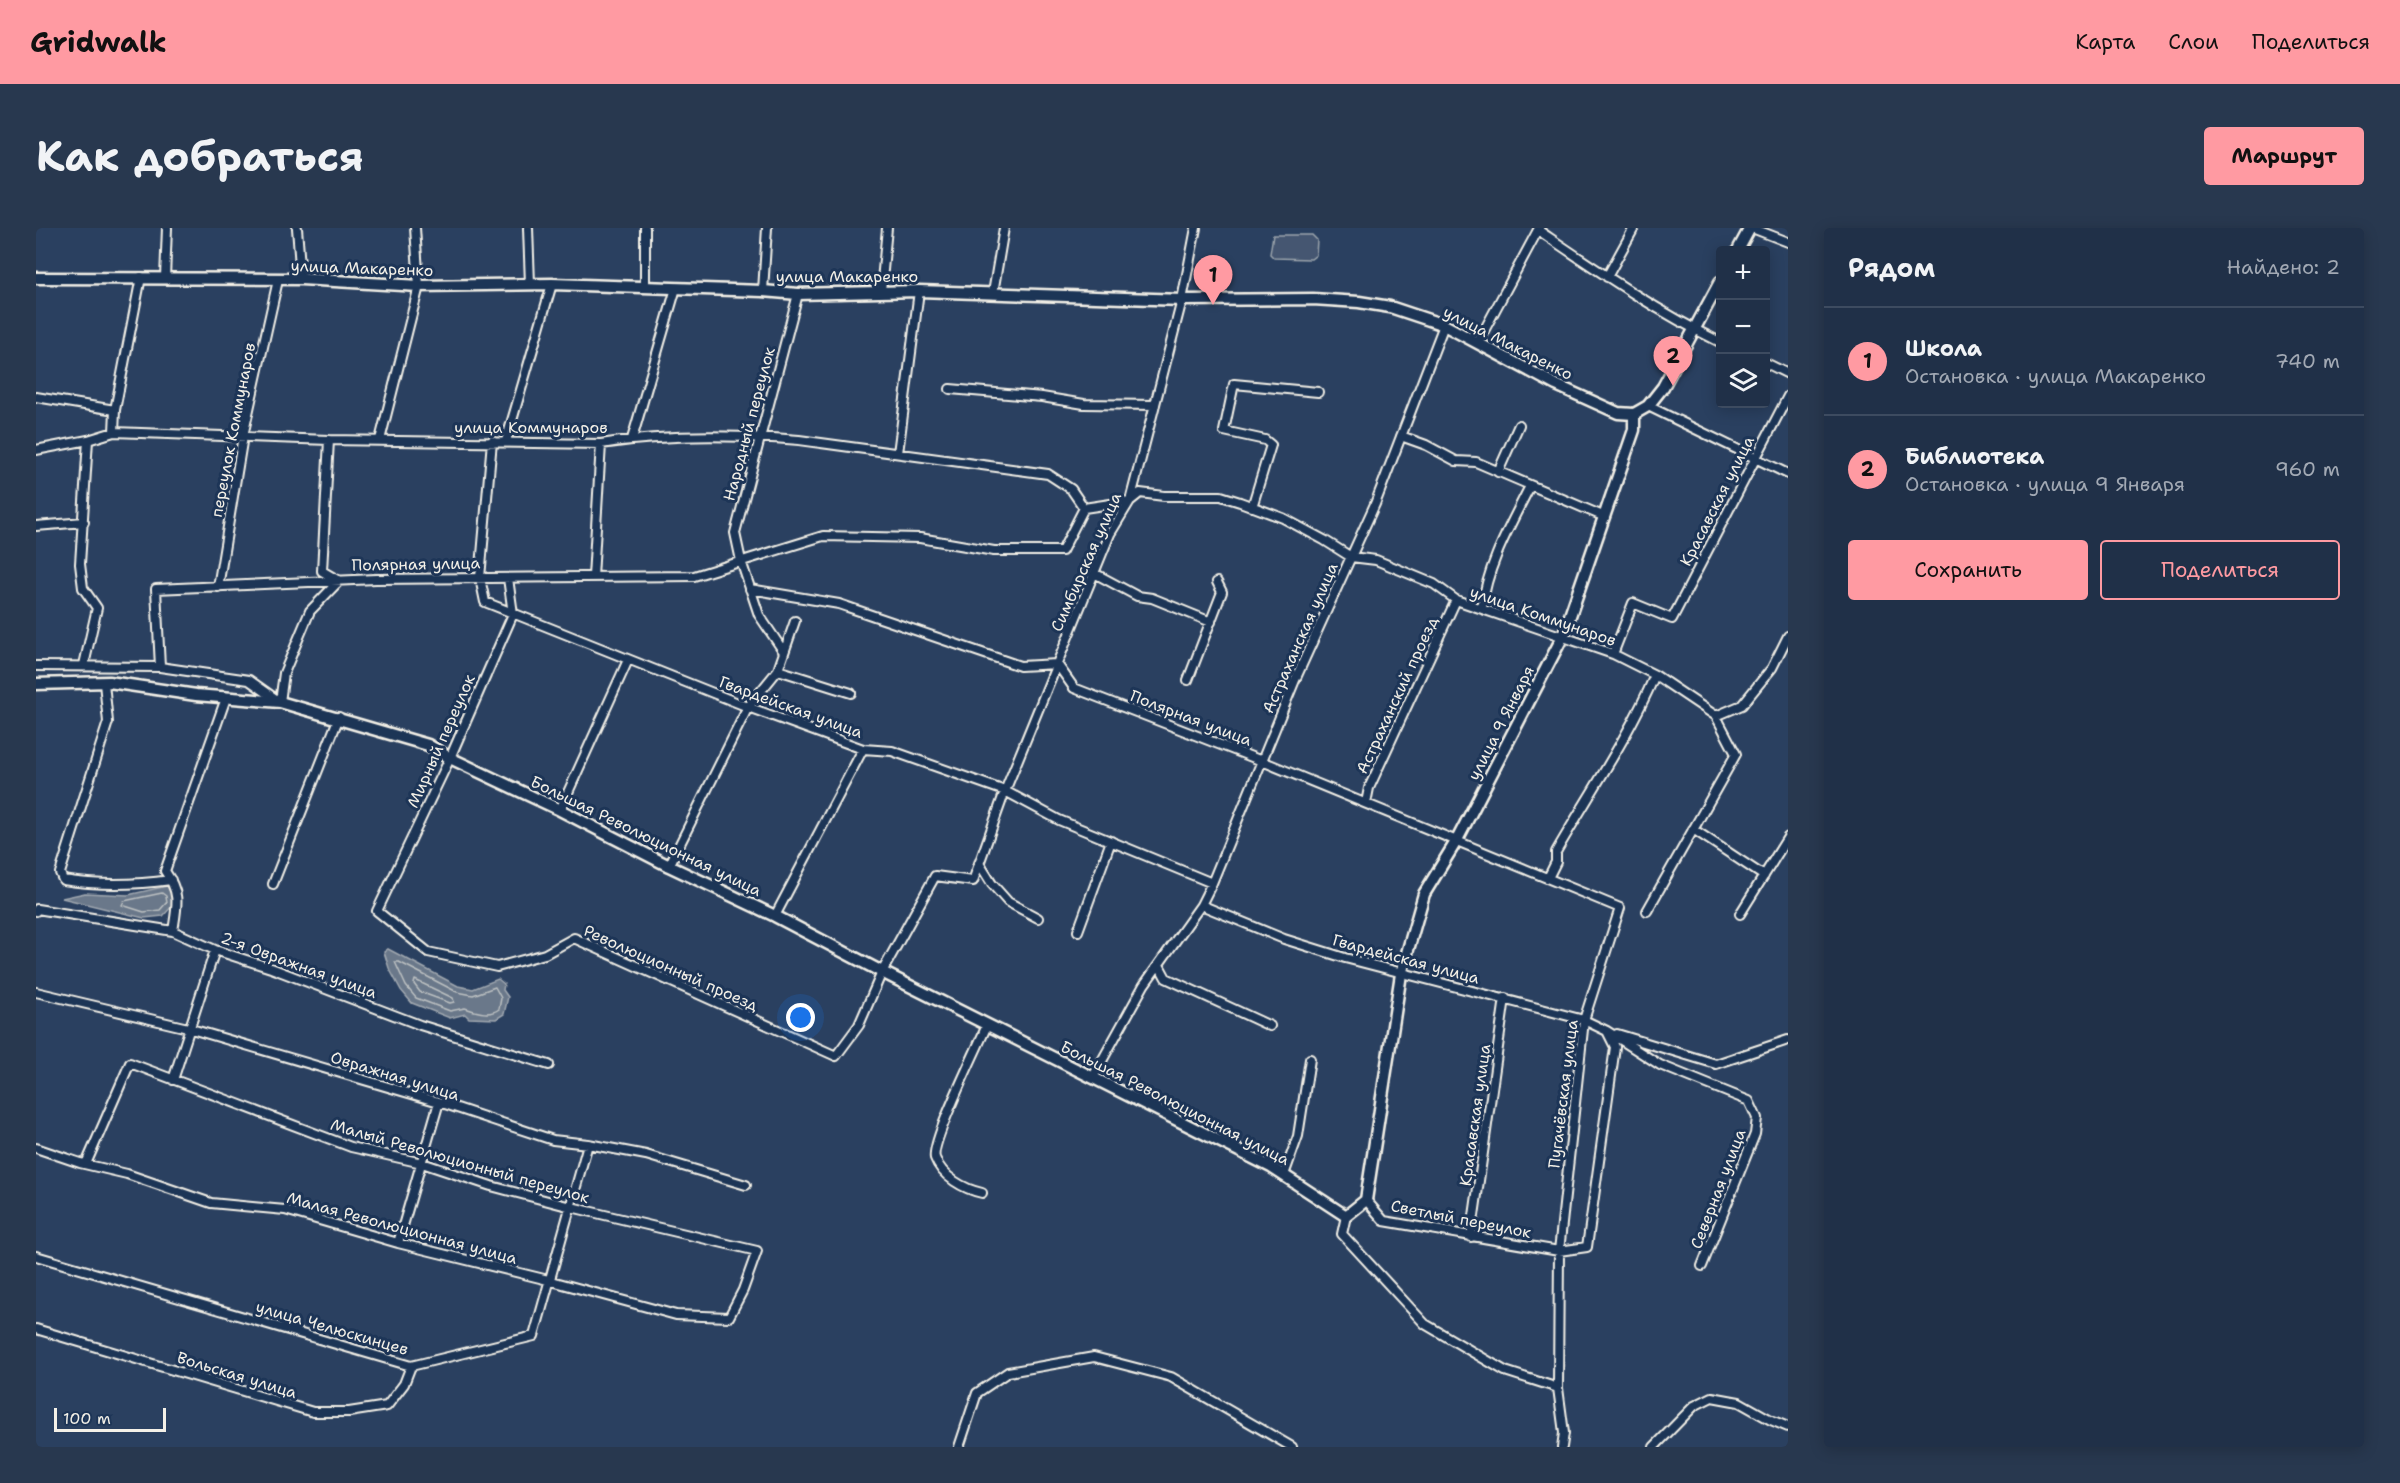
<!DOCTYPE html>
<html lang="ru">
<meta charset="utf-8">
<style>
body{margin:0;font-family:"Shantell Sans",sans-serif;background:#28384f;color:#f1f3f6}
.controls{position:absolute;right:18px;top:18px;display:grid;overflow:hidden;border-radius:6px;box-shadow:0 3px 15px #0003}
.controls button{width:54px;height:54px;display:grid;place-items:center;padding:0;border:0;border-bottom:2px solid #3d4b60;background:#203048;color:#f1f3f6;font:30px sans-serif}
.scale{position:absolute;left:18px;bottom:15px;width:112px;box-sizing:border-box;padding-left:6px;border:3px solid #f4f1e8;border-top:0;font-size:16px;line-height:21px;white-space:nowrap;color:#f4f1e8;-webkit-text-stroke:4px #1d3557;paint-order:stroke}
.you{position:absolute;left:765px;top:790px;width:21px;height:21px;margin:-15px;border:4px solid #fff;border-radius:50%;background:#1a73e8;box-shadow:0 0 0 9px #1a73e833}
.badge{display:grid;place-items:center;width:39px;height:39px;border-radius:50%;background:#ff9aa2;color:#111;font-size:20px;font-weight:700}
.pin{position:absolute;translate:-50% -50px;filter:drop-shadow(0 2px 3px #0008)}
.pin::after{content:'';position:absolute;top:32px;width:21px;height:18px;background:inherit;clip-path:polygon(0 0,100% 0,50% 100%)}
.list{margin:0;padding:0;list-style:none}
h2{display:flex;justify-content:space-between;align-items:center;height:78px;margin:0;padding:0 24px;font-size:26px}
h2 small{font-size:20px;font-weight:400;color:#a2a9b4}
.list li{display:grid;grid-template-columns:39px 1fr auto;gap:18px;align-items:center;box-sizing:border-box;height:108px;padding:0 24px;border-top:2px solid #3d4b60}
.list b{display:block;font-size:22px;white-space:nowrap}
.list p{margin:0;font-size:20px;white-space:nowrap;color:#a2a9b4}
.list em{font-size:20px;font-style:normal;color:#a2a9b4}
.actions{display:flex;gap:12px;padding:18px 24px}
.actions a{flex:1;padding:14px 0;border:2px solid #ff9aa2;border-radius:6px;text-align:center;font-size:21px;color:#ff9aa2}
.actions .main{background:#ff9aa2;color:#111}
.icon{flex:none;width:33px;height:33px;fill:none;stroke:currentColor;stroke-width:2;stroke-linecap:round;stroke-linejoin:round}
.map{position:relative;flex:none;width:1752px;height:1219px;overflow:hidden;border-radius:6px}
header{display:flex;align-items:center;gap:36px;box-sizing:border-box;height:84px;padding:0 30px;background:#ff9aa2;color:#111}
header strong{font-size:28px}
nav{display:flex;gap:33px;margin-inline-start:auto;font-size:21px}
.intro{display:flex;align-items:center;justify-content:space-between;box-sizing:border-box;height:144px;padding:0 36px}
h1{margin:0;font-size:42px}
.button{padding:15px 27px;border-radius:6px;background:#ff9aa2;color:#111;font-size:21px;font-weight:700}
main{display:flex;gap:36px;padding:0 36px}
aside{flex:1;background:#203048;border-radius:6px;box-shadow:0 3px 15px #0003}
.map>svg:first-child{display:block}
.green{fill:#445771;stroke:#9ca4ac;stroke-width:1.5}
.water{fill:#6a788a;stroke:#a1a8b0;stroke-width:1.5}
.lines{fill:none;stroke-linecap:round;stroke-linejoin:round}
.shore{stroke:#bdc1c2;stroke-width:1.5}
.street-casing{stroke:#f4f1e8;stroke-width:12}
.secondary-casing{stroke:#f4f1e8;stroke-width:15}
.street{stroke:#1d3557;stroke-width:8}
.secondary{stroke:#1d3557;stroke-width:10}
.labels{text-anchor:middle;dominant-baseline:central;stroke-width:6;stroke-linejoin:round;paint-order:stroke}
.street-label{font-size:16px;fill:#f4f1e8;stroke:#1d3557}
</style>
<header>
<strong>Gridwalk</strong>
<nav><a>Карта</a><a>Слои</a><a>Поделиться</a></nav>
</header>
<div class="intro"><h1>Как добраться</h1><a class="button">Маршрут</a></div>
<main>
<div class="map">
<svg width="1752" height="1219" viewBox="0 0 1752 1219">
<rect width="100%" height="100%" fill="#2a4060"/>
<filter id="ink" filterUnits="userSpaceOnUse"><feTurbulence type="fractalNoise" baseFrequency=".0167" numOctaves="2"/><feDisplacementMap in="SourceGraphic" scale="12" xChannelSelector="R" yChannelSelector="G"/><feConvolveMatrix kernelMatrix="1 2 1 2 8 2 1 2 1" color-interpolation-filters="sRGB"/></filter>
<g filter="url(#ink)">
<path class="green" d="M1237 7H1276L1281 12 1280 27 1275 31 1238 30 1234 26Z"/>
<path class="water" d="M131 658 136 667 137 677 127 688 108 690 26 670 49 665 92 667Z
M352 721 422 758 437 761 462 751 468 756 467 762 472 769 468 786 460 791 433 790 429 786 414 790 376 775 365 762 353 740 348 724Z"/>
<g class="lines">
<path class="shore" d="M126 665 130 668 131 674 124 682 108 684 86 677 88 673Z
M359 734H363L421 764 437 767 459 759 465 770 463 781C453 789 439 783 429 780L414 783 380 770 370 758Z
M379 752 417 770 418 774 414 775 384 764 378 756Z"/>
<defs>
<path id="street" d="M261 0 265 51
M492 0 494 56
M609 0V59
M1716 0 1752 14
M1502 2C1561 42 1620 83 1684 114
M1571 49 1598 0
M129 50 131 0
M727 63 731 0
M845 63 851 0
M957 65 968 0
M1442 114 1503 0
M1730 135 1752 146
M914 161 1006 169 1048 176 1119 177
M0 169 79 182
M1612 178 1752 246
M78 204 79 182 105 49
M1365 208 1390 217 1420 233 1440 234 1569 289
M596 211 640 60
M344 212 383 58 379 0
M456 213 444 350 449 374 712 479 827 521 856 523 969 563 1023 592 1176 655
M470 213 516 56
M0 222 52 212 78 204 293 212 565 216C629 206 698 207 763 212L1012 246 1035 261 1048 280 1094 273 1104 265 1128 268H1185L1204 274 1247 290 1288 312 1315 329 1340 332 1398 356 1420 372 1577 426 1619 447 1680 488 1700 526 1611 683
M862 225 883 63
M1462 244 1483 197
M1216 279 1235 217 1229 212 1188 203 1198 156 1282 164
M0 298 48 294
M1058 345 1101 368 1116 370 1175 394
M557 349 565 216
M472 350 477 386 414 530 341 683 392 724 461 739 509 726 538 710 800 828 823 797 846 744 899 648 937 653 969 563 1074 306 1094 273 1146 72 1160 0
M182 359 207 208 242 52
M714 361 803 376 984 438 1021 436 1038 460 1226 533 1584 680 1548 792 1523 1023 1522 1160 1528 1205 1526 1219
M1446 380C1451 337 1475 296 1494 258
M748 424 723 387 705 333 699 305 762 66
M1577 426 1597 375 1636 391 1752 168
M48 437 61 380 47 360 44 336 52 212
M0 438 124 439 213 452 244 474 248 445 274 383 303 353 286 343 293 212
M124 439 120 361 340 351 658 348 787 308 884 310 958 323H1026L1048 280
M742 442 815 465
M1152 452 1186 364 1181 354
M68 455 72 494 24 645 27 652C64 658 99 657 135 652
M1680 488 1706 477 1736 440 1752 408
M1330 575 1333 560 1420 372
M524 582 592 432
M1657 601 1728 648
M943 635 956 656 972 674 1002 690
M633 638 712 479 742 442 759 393
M1512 650 1520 634V624C1554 565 1592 510 1619 447
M237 656 303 489
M1165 677 1248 711 1309 730 1548 792 1571 803 1624 837 1713 873 1721 890 1719 906 1666 1038
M0 683 1 681 137 703 179 722 235 740 384 797 513 837
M1704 686 1752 609
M739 688 827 521
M137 703C141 677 145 666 129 643L190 470
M1042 703 1075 613
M1123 737 1130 750 1234 798
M0 764 152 800 403 874 517 912 552 916 610 927 710 957
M1581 806 1680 836 1752 812
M1057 849 1108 757 1165 677 1176 655 1259 452 1339 276 1408 97
M137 852 179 722
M0 920 44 935 91 946 175 975 249 982 362 1015 512 1052 640 1087 693 1089 707 1062 721 1023 535 979 455 958 386 935 315 919 94 835 50 936
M1248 947 1262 908 1274 831
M946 965C928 961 906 949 899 930 894 915 942 819 951 797
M1330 972 1348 993 1523 1023 1551 1019 1579 819 1572 805
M1310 988 1306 1006 1389 1096 1469 1143 1522 1160
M1435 1009 1469 770
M362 1015 403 874
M0 1028 375 1138 498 1108 552 916
M0 1101 277 1184H313L351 1178 368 1156 375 1138
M923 1219 941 1165 972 1144 1058 1129 1135 1149 1256 1219
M1618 1219 1658 1178 1676 1169 1703 1174 1735 1192 1752 1199"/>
<path id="secondary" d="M1702 22 1714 0
M0 50 265 51 383 58 516 56 727 63 762 66 883 63 1146 72 1277 71 1323 74 1354 79 1408 97 1520 157 1582 185 1598 186
M1598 186 1612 178 1627 159 1684 54
M0 456 73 454 160 467 244 474 392 517 414 530 524 582 633 638 739 688 846 744 1235 939 1310 988 1330 972 1365 746 1388 666 1421 612 1527 408 1598 202V186"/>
</defs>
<use href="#street" class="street-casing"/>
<use href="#secondary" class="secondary-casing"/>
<use href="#street" class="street"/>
<use href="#secondary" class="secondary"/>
</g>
</g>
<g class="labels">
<g class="street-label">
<text transform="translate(326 40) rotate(2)">улица Макаренко</text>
<text x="811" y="48">улица Макаренко</text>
<text transform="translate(1472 115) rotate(27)">улица Макаренко</text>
<text transform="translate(713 196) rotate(-75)">Народный переулок</text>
<text x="495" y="199">улица Коммунаров</text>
<text transform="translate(197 202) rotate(-79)">переулок Коммунаров</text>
<text transform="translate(1681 273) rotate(-63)">Красавская улица</text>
<text transform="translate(1050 334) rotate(-66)">Симбирская улица</text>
<text transform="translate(380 336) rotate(-1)">Полярная улица</text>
<text transform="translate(1507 388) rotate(19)">улица Коммунаров</text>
<text transform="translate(1264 410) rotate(-66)">Астраханская улица</text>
<text transform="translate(1361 467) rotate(-65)">Астраханский проезд</text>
<text transform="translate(755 479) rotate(20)">Гвардейская улица</text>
<text transform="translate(1155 490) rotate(21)">Полярная улица</text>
<text transform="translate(1465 495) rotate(-63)">улица 9 Января</text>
<text transform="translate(405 513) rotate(-66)">Мирный переулок</text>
<text transform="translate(610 608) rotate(26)">Большая Революционная улица</text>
<text transform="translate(1370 731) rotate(15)">Гвардейская улица</text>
<text transform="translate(263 737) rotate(20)">2-я Овражная улица</text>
<text transform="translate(635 740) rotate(24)">Революционный проезд</text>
<text transform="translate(359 848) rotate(17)">Овражная улица</text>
<text transform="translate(1527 866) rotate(-83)">Пугачёвская улица</text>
<text transform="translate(1139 875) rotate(27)">Большая Революционная улица</text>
<text transform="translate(1439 887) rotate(-82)">Красавская улица</text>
<text transform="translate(424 933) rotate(16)">Малый Революционный переулок</text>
<text transform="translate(1682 961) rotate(-69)">Северная улица</text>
<text transform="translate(1425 991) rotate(11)">Светлый переулок</text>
<text transform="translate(366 1000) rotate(15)">Малая Революционная улица</text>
<text transform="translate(296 1100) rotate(16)">улица Челюскинцев</text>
<text transform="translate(201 1147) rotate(17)">Вольская улица</text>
</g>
</g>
</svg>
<div class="controls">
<button>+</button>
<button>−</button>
<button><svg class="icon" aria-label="layers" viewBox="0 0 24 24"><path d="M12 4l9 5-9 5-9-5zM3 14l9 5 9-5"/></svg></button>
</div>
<div class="scale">100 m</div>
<div class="you"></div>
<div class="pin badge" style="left:1177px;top:77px">1</div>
<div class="pin badge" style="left:1637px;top:158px">2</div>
</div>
<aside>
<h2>Рядом<small>Найдено: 2</small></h2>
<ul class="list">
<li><span class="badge">1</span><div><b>Школа</b><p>Остановка · улица Макаренко</p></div><em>740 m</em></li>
<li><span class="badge">2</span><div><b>Библиотека</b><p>Остановка · улица 9 Января</p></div><em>960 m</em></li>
</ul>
<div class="actions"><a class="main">Сохранить</a><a>Поделиться</a></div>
</aside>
</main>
